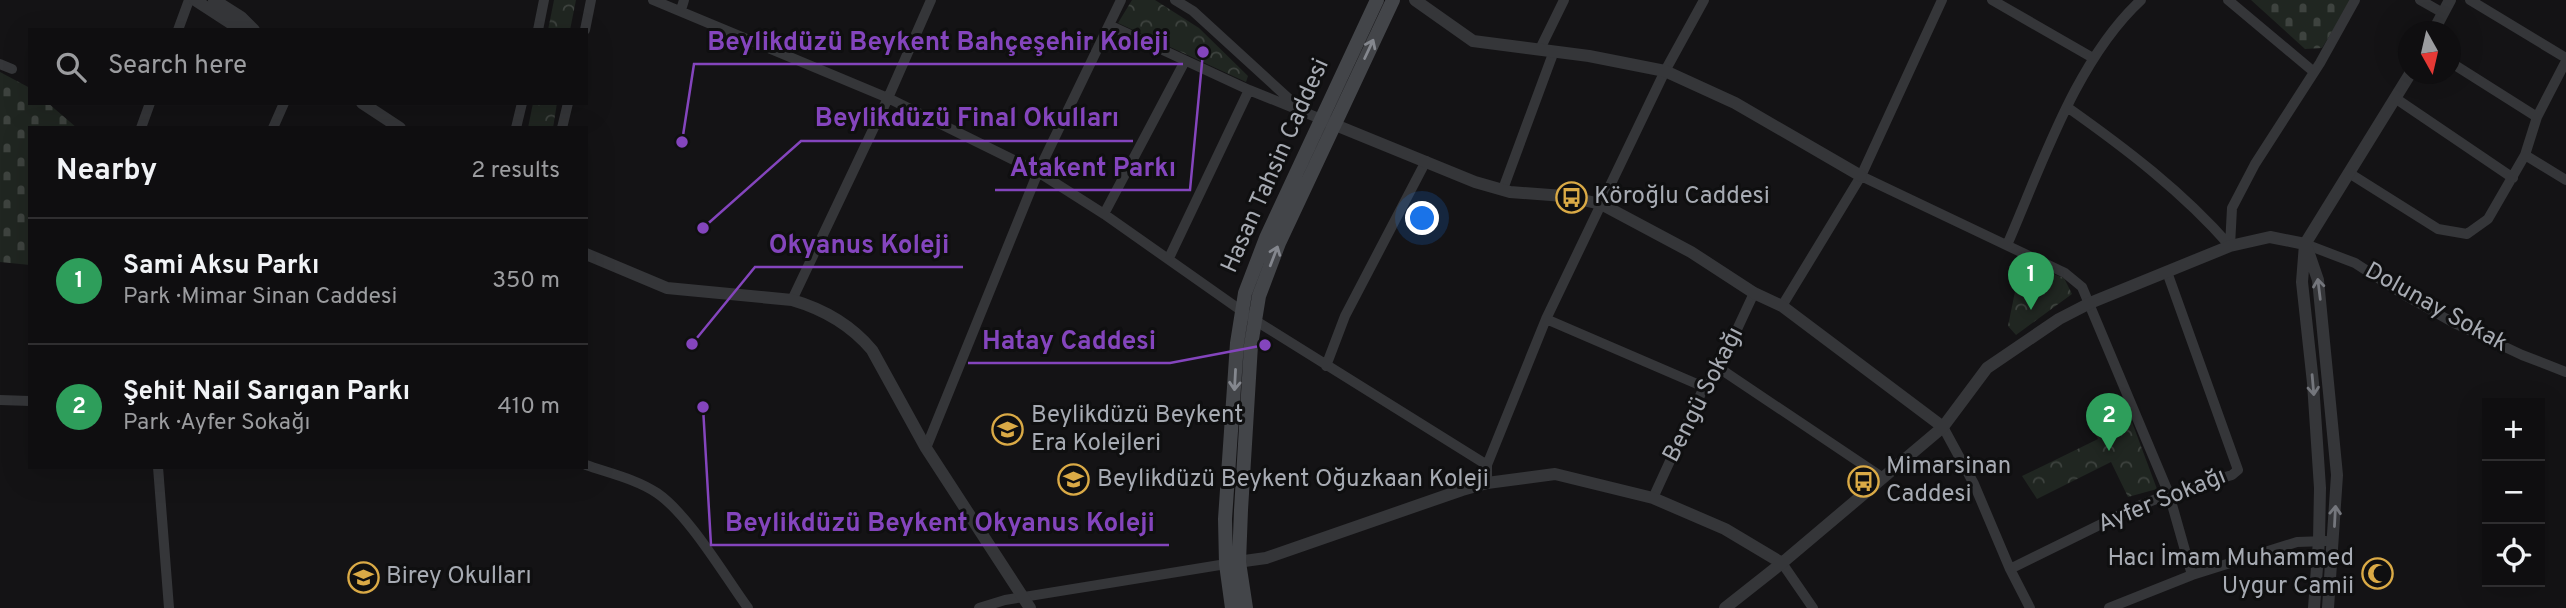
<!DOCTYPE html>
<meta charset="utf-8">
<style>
body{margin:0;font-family:Overpass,sans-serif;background:#181719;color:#f1f3f6}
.controls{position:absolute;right:21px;bottom:21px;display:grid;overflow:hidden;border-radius:0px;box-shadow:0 7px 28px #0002}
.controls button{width:63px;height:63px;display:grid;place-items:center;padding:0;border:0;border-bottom:2px solid #2f2e30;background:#0f0e10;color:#f1f3f6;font:35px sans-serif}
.compass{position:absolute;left:2398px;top:21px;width:63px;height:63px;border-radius:50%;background:#0f0e10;box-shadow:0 7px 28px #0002;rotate:172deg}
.you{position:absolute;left:1423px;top:219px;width:24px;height:24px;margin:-18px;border:5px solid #fff;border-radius:50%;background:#1a73e8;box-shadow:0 0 0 10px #1a73e833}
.badge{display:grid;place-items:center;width:46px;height:46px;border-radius:50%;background:#db2777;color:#fff;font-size:23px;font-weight:700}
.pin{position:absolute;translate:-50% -58px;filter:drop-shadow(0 2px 4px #0008)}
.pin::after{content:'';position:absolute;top:37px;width:24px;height:21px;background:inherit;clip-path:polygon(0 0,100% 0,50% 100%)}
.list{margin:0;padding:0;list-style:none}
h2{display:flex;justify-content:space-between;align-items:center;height:91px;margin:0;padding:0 28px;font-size:30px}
h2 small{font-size:23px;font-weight:400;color:#9b9c9f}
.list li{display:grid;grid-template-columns:46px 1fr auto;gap:21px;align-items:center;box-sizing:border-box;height:126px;padding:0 28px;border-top:2px solid #2f2e30}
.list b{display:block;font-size:26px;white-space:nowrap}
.list p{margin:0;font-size:23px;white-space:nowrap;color:#9b9c9f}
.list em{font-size:23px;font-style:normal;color:#9b9c9f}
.icon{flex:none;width:38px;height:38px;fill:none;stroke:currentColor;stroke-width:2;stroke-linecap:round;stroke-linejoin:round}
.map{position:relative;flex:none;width:2566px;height:608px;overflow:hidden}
.search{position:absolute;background:#0f0e10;box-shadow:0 7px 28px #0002;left:28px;top:28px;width:560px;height:77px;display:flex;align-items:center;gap:18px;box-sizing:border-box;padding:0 24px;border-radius:0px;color:#9b9c9f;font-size:26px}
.panel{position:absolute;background:#0f0e10;box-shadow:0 7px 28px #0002;left:28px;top:126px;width:560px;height:343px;border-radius:0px}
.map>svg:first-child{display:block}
.cemetery{fill:url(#cemetery-stones)}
.park{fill:url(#park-crowns)}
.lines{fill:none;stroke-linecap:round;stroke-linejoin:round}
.minor{stroke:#353639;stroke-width:10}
.tertiary{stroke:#353639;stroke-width:12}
.secondary{stroke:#434549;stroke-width:14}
.oneway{stroke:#84878e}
.oneway2{stroke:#74767c}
.labels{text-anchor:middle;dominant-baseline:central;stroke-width:6;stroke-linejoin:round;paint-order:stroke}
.street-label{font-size:24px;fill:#a7abb3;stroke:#0f0f10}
.poi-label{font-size:24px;fill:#a7abb3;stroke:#0f0f10;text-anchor:start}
.leader{fill:none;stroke:#8445bd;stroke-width:2.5}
.callout-dot{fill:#8445bd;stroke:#0f0f10;stroke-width:2.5}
.callout-label{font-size:26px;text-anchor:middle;font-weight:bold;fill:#8445bd;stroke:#0f0f10;stroke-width:6;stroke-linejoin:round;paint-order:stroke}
</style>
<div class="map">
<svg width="2566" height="608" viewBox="0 0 2566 608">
<defs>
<pattern id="cemetery-stones" width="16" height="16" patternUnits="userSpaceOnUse" patternTransform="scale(1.75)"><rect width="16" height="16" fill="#202621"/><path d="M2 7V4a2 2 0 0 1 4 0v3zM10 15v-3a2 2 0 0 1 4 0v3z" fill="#3e433f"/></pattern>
<pattern id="park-crowns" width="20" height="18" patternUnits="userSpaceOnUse" patternTransform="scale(1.75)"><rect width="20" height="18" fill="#202621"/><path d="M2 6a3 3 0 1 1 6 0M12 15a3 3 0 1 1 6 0" fill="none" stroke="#3e433f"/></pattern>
</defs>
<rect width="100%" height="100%" fill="#141315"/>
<path class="cemetery" d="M2251 0H2352L2322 48 2305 49Z
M0 72 30 88V103H48L77 128H30V265L0 262Z"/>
<path class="park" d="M554 0H576L570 30H548Z
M1132 0H1155L1199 28 1248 76 1246 82 1118 23Z
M533 103H557L553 128H528Z
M2021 262 2064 278 2072 294 2016 335 2008 326Z
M2123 398 2157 489 2128 497 2111 462 2037 499 2022 476 2098 439 2088 417Z"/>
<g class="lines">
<path class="minor" d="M653 0 888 98 1038 172 1104 214 1256 321 1487 465V483
M1175 0 1193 11 1299 108
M1992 0 2093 58
M2228 0 2314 72
M2420 0 2443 13
M2470 0 2566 58
M681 10 684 0
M1109 25 1249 90 1321 119
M178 30 189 0
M538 30 544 0
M585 30 591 0
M1540 49 1564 0
M2450 62 2537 117
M0 64 12 69
M2395 98 2513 178
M2067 107C2125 148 2183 192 2230 246
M141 128 150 103
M273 128 284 103
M516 128 522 103
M562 128 568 103
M2525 155 2537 117 2566 61
M2349 173 2438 229 2467 234 2488 219 2525 155 2566 180
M1861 176 2065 273 2082 287 2169 494 2192 575
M1503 189 1554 51
M1104 214 1185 61
M2305 244 2355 263 2406 296 2454 323 2522 355 2566 372
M2007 245C2042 165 2076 60 2141 0
M2230 246 2232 208 2255 164 2320 63 2355 0
M1169 258 1249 90
M792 300 888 98 931 0
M1782 306 1861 176 1942 0
M1546 319 1704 387
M1326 366 1345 316 1426 161
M1719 368 1883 478
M0 400 30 401
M1943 427 1974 484 2010 569 2030 608
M926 448 1038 172 1121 0
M586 465C609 473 636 479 657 493 689 515 724 575 748 608
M1487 465 1546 319 1665 71 1704 0
M158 467 169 608
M1653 498 1704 387 1719 368 1754 293
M1782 563 1813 608
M2010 569 2136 507 2169 494 2232 475 2238 470 2167 272
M979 608 1005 600 1226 564
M2109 608 2192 575 2297 542 2326 541"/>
<path class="tertiary" d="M195 0 235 26 245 30
M214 0 241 17 254 30
M1415 0 1473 41 1589 56 1665 71 1735 103 1861 176
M2433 32 2450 0
M362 103 400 128
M1328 122 1475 182 1510 192 1564 196 1601 204 1691 252 1754 293 1782 306 1943 427
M2307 248 2318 280 2337 475 2328 608
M586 254 667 288 792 300C823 309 851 325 872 350L926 448 1030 608
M1230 563 1266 558 1462 490 1487 483 1555 474 1653 498 1725 529 1782 563
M1725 608 1782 563 1943 427 1987 368 2059 319 2090 303 2230 246 2270 237 2305 244
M2314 608 2319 540 2320 488 2313 383 2302 282 2305 244 2410 74"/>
<path class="secondary" d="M1232 608 1226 564 1225 519 1237 343 1245 293 1266 238 1377 0
M1246 608 1239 562 1241 510 1251 345 1259 296 1279 243 1393 0"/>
</g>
<defs><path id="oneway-shaft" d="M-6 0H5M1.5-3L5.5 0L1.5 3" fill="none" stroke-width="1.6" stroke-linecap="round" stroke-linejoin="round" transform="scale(1.75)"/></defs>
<g class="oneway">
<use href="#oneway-shaft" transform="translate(1369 49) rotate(-65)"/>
<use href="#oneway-shaft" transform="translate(1274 256) rotate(-69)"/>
<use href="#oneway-shaft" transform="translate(1235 380) rotate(93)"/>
</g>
<g class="oneway2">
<use href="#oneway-shaft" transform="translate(2319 289) rotate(-97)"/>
<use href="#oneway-shaft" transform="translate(2313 385) rotate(85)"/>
<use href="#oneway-shaft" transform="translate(2335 516) rotate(-87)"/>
</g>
<defs>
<symbol id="bus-ring" viewBox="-11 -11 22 22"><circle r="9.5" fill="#0f0f10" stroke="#daaa46" stroke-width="1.5"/><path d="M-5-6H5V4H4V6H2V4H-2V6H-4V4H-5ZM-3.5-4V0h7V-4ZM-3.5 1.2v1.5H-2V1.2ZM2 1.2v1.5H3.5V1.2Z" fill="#daaa46"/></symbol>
<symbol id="school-ring" viewBox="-11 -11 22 22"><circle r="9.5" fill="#0f0f10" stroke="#daaa46" stroke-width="1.5"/><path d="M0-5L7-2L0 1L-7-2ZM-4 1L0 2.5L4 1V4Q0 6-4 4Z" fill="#daaa46"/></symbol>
<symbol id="mosque-ring" viewBox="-11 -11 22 22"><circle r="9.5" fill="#0f0f10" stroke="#daaa46" stroke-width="1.5"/><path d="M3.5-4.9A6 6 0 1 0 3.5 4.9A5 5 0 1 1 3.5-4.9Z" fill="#daaa46"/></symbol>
</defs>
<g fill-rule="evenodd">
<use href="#bus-ring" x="1554" y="180" width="35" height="35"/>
<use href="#school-ring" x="990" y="412" width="35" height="35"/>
<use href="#school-ring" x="1056" y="462" width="35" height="35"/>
<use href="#bus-ring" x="1846" y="464" width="35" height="35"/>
<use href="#mosque-ring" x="2360" y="556" width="35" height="35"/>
<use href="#school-ring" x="346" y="560" width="35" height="35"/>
</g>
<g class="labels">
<g class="street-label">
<text transform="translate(1276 166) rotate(-66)">Hasan Tahsin Caddesi</text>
<text transform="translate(2436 308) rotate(29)">Dolunay Sokak</text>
<text transform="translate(1704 395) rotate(-63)">Bengü Sokağı</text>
<text transform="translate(2162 501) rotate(-22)">Ayfer Sokağı</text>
</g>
<g class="poi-label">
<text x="1594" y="197">Köroğlu Caddesi</text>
<text x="1031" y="416">Beylikdüzü Beykent<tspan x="1031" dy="28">Era Kolejleri</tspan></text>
<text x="1886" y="467">Mimarsinan<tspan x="1886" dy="28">Caddesi</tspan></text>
<text x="1097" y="480">Beylikdüzü Beykent Oğuzkaan Koleji</text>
<text x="2354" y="559" text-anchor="end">Hacı İmam Muhammed<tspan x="2354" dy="28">Uygur Camii</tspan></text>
<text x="386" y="577">Birey Okulları</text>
</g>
</g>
<path class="leader" d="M682 142L694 64H1183M703 228L801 141H1133M1203 52L1190 190H995M692 344L755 267H963M1265 345L1170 363H968M703 407L711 545H1169"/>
<g class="callout-dot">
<circle cx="682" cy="142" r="7"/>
<circle cx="703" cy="228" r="7"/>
<circle cx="1203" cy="52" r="7"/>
<circle cx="692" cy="344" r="7"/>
<circle cx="1265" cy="345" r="7"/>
<circle cx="703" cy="407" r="7"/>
</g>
<g class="callout-label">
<text x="938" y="50">Beylikdüzü Beykent Bahçeşehir Koleji</text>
<text x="967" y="126">Beylikdüzü Final Okulları</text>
<text x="1093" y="176">Atakent Parkı</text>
<text x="859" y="253">Okyanus Koleji</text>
<text x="1069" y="349">Hatay Caddesi</text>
<text x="940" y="531">Beylikdüzü Beykent Okyanus Koleji</text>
</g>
</svg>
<div class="controls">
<button>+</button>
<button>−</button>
<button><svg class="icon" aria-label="locate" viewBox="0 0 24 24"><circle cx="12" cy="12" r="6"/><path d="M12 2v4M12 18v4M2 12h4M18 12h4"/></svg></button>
</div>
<svg class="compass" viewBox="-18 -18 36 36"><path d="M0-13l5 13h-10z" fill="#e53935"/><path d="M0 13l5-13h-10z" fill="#9b9c9f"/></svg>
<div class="you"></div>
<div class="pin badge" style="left:2031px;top:310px;background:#2e9e5b">1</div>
<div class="pin badge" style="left:2109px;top:451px;background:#2e9e5b">2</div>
<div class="search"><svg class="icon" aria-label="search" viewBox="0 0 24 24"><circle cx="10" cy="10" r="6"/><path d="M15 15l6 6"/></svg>Search here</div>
<section class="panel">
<h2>Nearby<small>2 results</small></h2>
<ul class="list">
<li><span class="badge" style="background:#2e9e5b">1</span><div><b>Sami Aksu Parkı</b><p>Park · Mimar Sinan Caddesi</p></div><em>350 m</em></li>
<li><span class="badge" style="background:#2e9e5b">2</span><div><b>Şehit Nail Sarıgan Parkı</b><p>Park · Ayfer Sokağı</p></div><em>410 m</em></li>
</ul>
</section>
</div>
